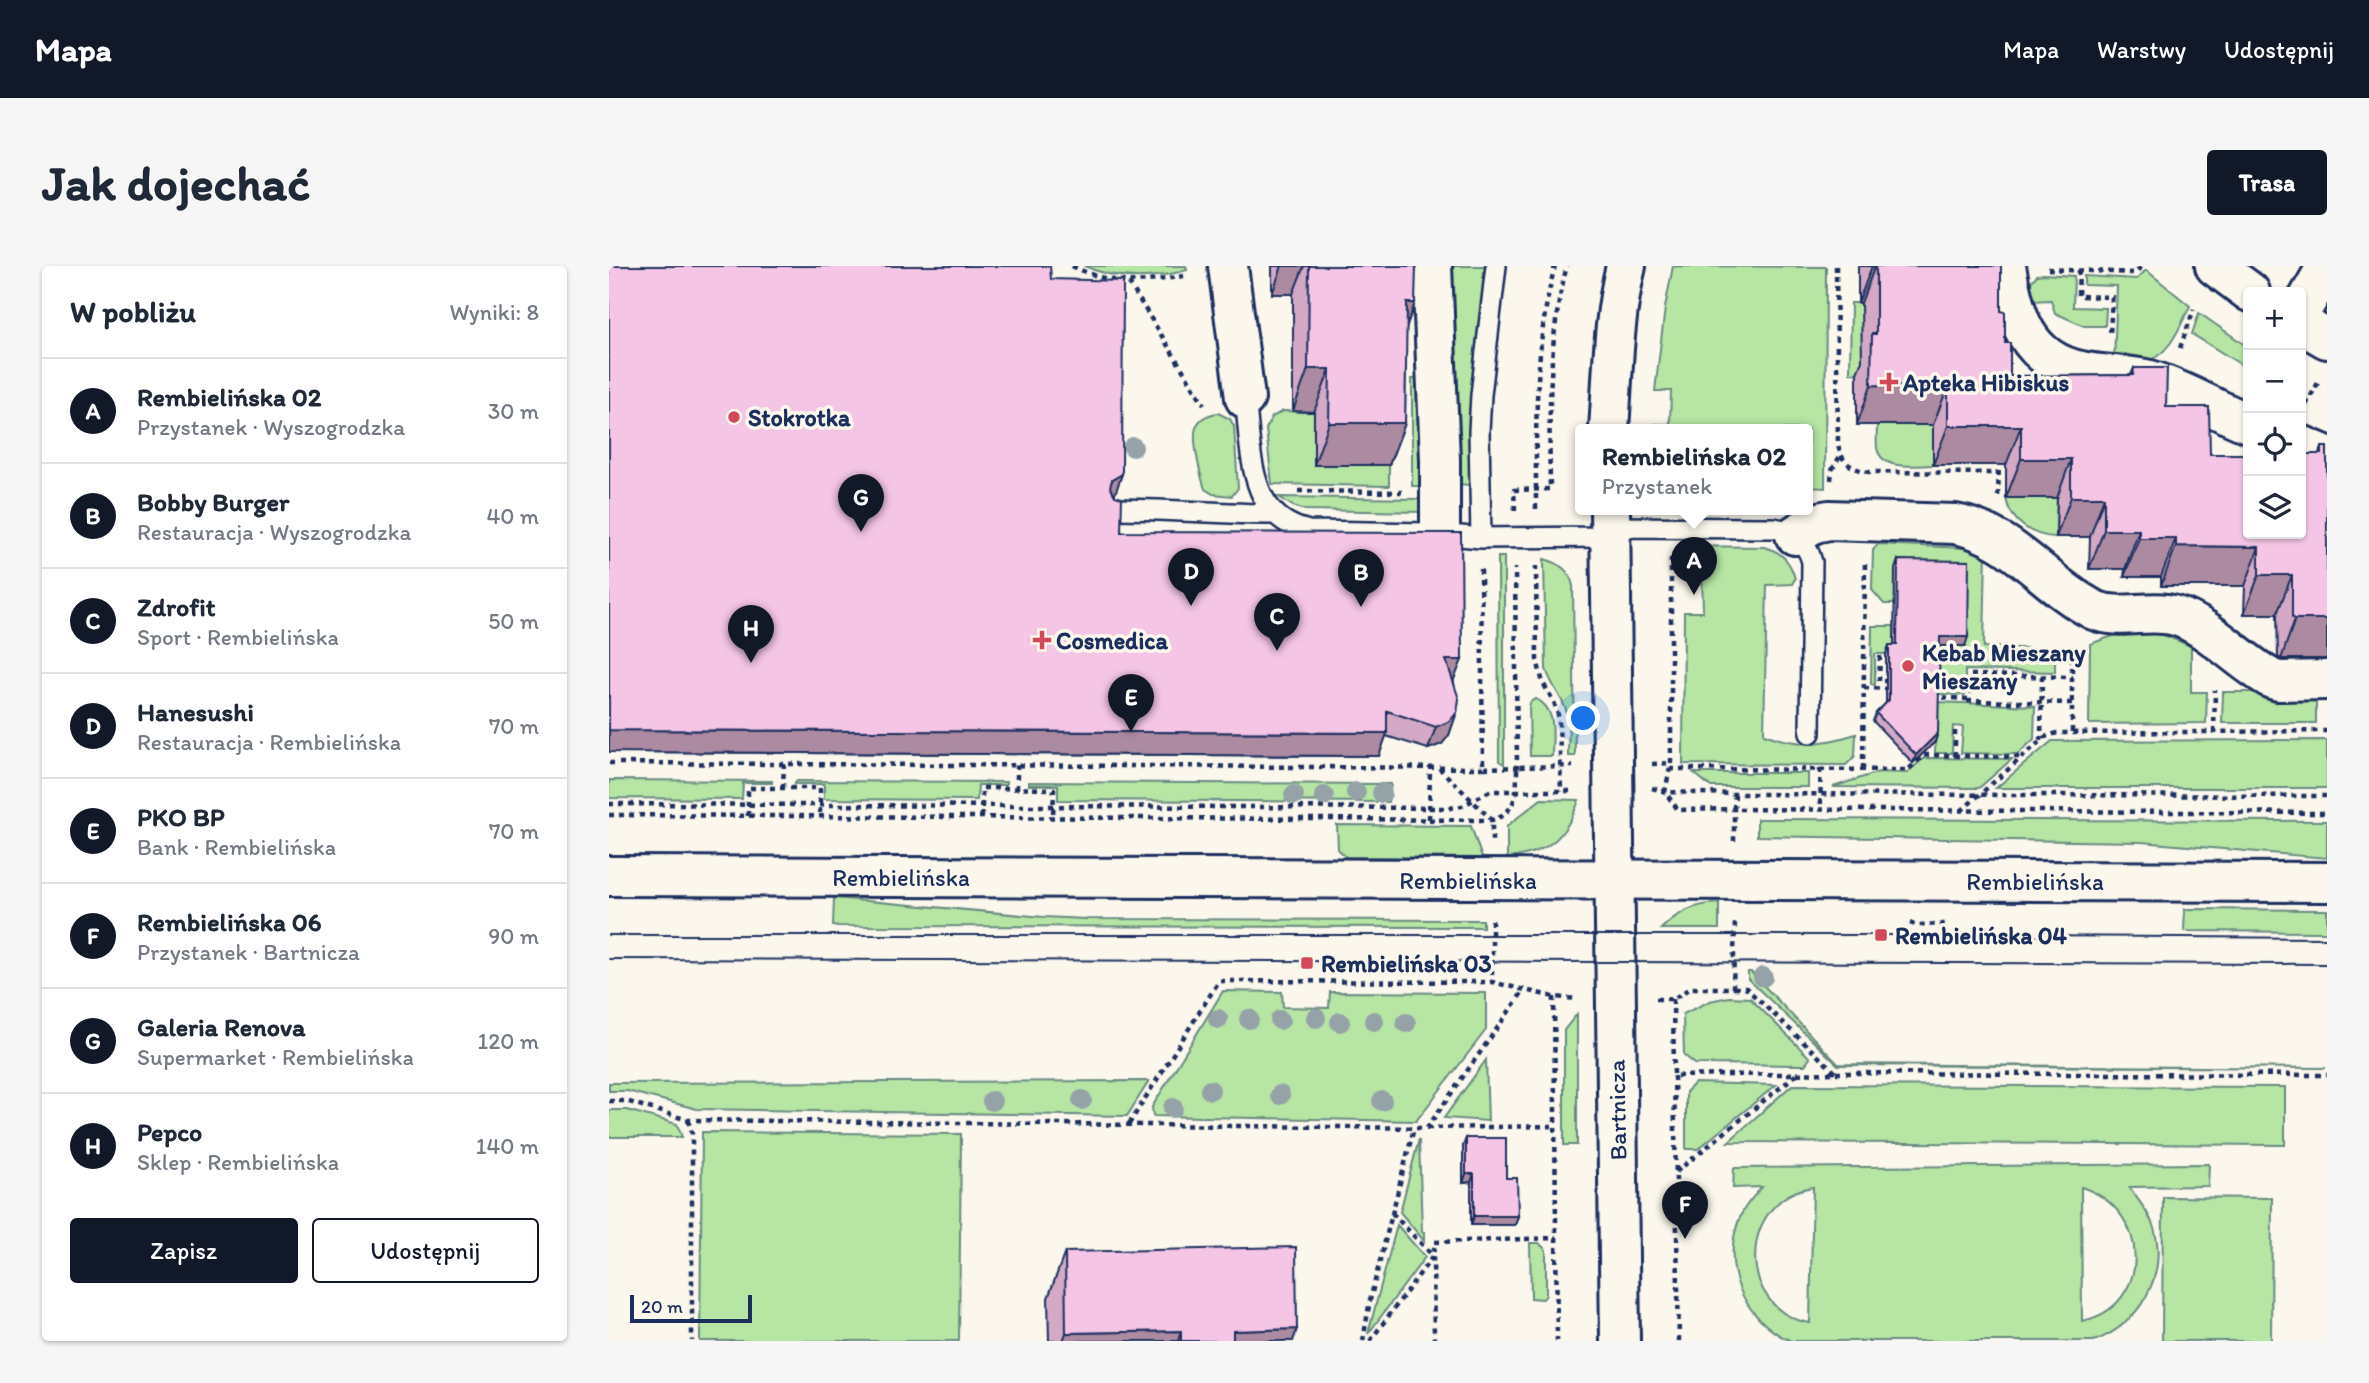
<!DOCTYPE html>
<html lang="pl">
<meta charset="utf-8">
<style>
body{margin:0;font-family:Itim,sans-serif;background:#f6f6f7;color:#1f2937}
.controls{position:absolute;right:21px;top:21px;display:grid;overflow:hidden;border-radius:7px;box-shadow:0 2px 5px #0004}
.controls button{width:63px;height:63px;display:grid;place-items:center;padding:0;border:0;border-bottom:2px solid #e0e1e3;background:#fff;color:#1f2937;font:35px sans-serif}
.scale{position:absolute;left:21px;bottom:18px;width:122px;box-sizing:border-box;padding-left:7px;border:4px solid #1b2f5e;border-top:0;font-size:19px;line-height:24px;white-space:nowrap;color:#1b2f5e;-webkit-text-stroke:5px #fbf7ec;paint-order:stroke}
.you{position:absolute;left:975px;top:453px;width:24px;height:24px;margin:-18px;border:5px solid #fff;border-radius:50%;background:#1a73e8;box-shadow:0 0 0 10px #1a73e833}
.badge{display:grid;place-items:center;width:46px;height:46px;border-radius:50%;background:#111827;color:#fff;font-size:23px;font-weight:700}
.pin{position:absolute;translate:-50% -58px;filter:drop-shadow(0 2px 4px #0008)}
.pin::after{content:'';position:absolute;top:37px;width:24px;height:21px;background:inherit;clip-path:polygon(0 0,100% 0,50% 100%)}
.popup{position:absolute;left:966px;top:158px;width:238px;height:91px;box-sizing:border-box;display:grid;place-content:center;border-radius:7px;background:#fff;filter:drop-shadow(0 2px 5px #0005);font-size:23px;white-space:nowrap;color:#747a83}
.popup b{font-size:26px;color:#1f2937}
.popup::after{content:'';position:absolute;left:50%;top:100%;margin-left:-14px;border:14px solid transparent;border-top-color:#fff}
.list{margin:0;padding:0;list-style:none}
h2{display:flex;justify-content:space-between;align-items:center;height:91px;margin:0;padding:0 28px;font-size:30px}
h2 small{font-size:23px;font-weight:400;color:#747a83}
.list li{display:grid;grid-template-columns:46px 1fr auto;gap:21px;align-items:center;box-sizing:border-box;height:105px;padding:0 28px;border-top:2px solid #e0e1e3}
.list b{display:block;font-size:26px;white-space:nowrap}
.list p{margin:0;font-size:23px;white-space:nowrap;color:#747a83}
.list em{font-size:23px;font-style:normal;color:#747a83}
.actions{display:flex;gap:14px;padding:21px 28px}
.actions a{flex:1;padding:16px 0;border:2px solid #111827;border-radius:7px;text-align:center;font-size:24px;color:#111827}
.actions .main{background:#111827;color:#fff}
.icon{flex:none;width:38px;height:38px;fill:none;stroke:currentColor;stroke-width:2;stroke-linecap:round;stroke-linejoin:round}
.map{position:relative;flex:none;width:1718px;height:1075px;overflow:hidden;border-radius:7px}
header{display:flex;align-items:center;gap:42px;box-sizing:border-box;height:98px;padding:0 35px;background:#111827;color:#fff}
header strong{font-size:33px}
nav{display:flex;gap:38px;margin-inline-start:auto;font-size:24px}
.intro{display:flex;align-items:center;justify-content:space-between;box-sizing:border-box;height:168px;padding:0 42px}
h1{margin:0;font-size:49px}
.button{padding:18px 32px;border-radius:7px;background:#111827;color:#fff;font-size:24px;font-weight:700}
main{display:flex;gap:42px;padding:0 42px}
aside{flex:1;background:#fff;border-radius:7px;box-shadow:0 2px 5px #0004}
.map>svg:first-child{display:block}
.green{fill:#b6e5a4;stroke:#688a81;stroke-width:2;fill-rule:evenodd}
.lines{fill:none;stroke-linecap:round;stroke-linejoin:round}
.lane-casing{stroke:#1b2f5e;stroke-width:24}
.street-casing{stroke:#1b2f5e;stroke-width:44}
.secondary-casing{stroke:#1b2f5e;stroke-width:44}
.path{stroke:#1b2f5e;stroke-width:4.5;stroke-dasharray:5 5;stroke-linecap:butt}
.lane{stroke:#fbf7ec;stroke-width:19}
.street{stroke:#fbf7ec;stroke-width:38}
.secondary{stroke:#fbf7ec;stroke-width:38}
.tram{stroke:#1b2f5e;stroke-width:2}
.tree{fill:#95a2a8}
.wall{fill:#d3a9c6;stroke:#1b2f5e;stroke-width:2}
.shaded-wall{fill:#ac8aa1;stroke:#1b2f5e;stroke-width:2}
.building{fill:#f5c5e6;stroke:#1b2f5e;stroke-width:2}
.poi-dot{fill:#d1495b;stroke:#fbf7ec;stroke-width:2.5}
.labels{text-anchor:middle;dominant-baseline:central;stroke-width:7;stroke-linejoin:round;paint-order:stroke}
.poi-label{font-size:24px;font-weight:bold;fill:#1b2f5e;stroke:#fbf7ec;text-anchor:start}
.street-label{font-size:24px;fill:#1b2f5e;stroke:#fbf7ec}
</style>
<header>
<strong>Mapa</strong>
<nav><a>Mapa</a><a>Warstwy</a><a>Udostępnij</a></nav>
</header>
<div class="intro"><h1>Jak dojechać</h1><a class="button">Trasa</a></div>
<main>
<aside>
<h2>W pobliżu<small>Wyniki: 8</small></h2>
<ul class="list">
<li><span class="badge">A</span><div><b>Rembielińska 02</b><p>Przystanek · Wyszogrodzka</p></div><em>30 m</em></li>
<li><span class="badge">B</span><div><b>Bobby Burger</b><p>Restauracja · Wyszogrodzka</p></div><em>40 m</em></li>
<li><span class="badge">C</span><div><b>Zdrofit</b><p>Sport · Rembielińska</p></div><em>50 m</em></li>
<li><span class="badge">D</span><div><b>Hanesushi</b><p>Restauracja · Rembielińska</p></div><em>70 m</em></li>
<li><span class="badge">E</span><div><b>PKO BP</b><p>Bank · Rembielińska</p></div><em>70 m</em></li>
<li><span class="badge">F</span><div><b>Rembielińska 06</b><p>Przystanek · Bartnicza</p></div><em>90 m</em></li>
<li><span class="badge">G</span><div><b>Galeria Renova</b><p>Supermarket · Rembielińska</p></div><em>120 m</em></li>
<li><span class="badge">H</span><div><b>Pepco</b><p>Sklep · Rembielińska</p></div><em>140 m</em></li>
</ul>
<div class="actions"><a class="main">Zapisz</a><a>Udostępnij</a></div>
</aside>
<div class="map">
<svg width="1718" height="1075" viewBox="0 0 1718 1075">
<rect width="100%" height="100%" fill="#fbf7ec"/>
<filter id="ink" filterUnits="userSpaceOnUse"><feTurbulence type="fractalNoise" baseFrequency=".0143" numOctaves="2"/><feDisplacementMap in="SourceGraphic" scale="14" xChannelSelector="R" yChannelSelector="G"/><feConvolveMatrix kernelMatrix="1 2 1 2 8 2 1 2 1" color-interpolation-filters="sRGB"/></filter>
<g filter="url(#ink)">
<path class="green" d="M475 0H577L578 4C543 14 509 15 475 0Z
M837 0H877C867 73 859 145 861 219L848 218Z
M1064 0 1217 1 1216 222 1200 221 1199 224V163H1045V158H1061L1062 125H1046L1056 42Z
M1537 4 1581 40C1571 60 1560 92 1534 96 1525 97 1515 96 1505 96L1508 20 1475 19V10L1528 13Z
M1434 8 1465 10 1464 41 1497 42 1496 60H1475L1446 47 1442 34 1421 35 1422 16 1428 9Z
M1242 37H1261L1253 108 1241 107Z
M1590 47 1639 81V103L1583 68Z
M803 113H816L817 220H803Z
M674 145 705 146V199H780V220L663 218 657 163 663 151Z
M609 147 621 153 625 160 629 222 623 230 604 228 596 223C593 215 591 205 589 196 585 174 579 151 609 147Z
M1325 148 1324 199C1307 199 1273 206 1268 182 1267 175 1268 166 1268 159H1308Z
M1448 226 1447 271C1424 271 1401 256 1397 232H1432Z
M670 231 809 233 816 246 696 244 684 240Z
M1269 278 1377 283 1375 381 1446 383V406L1356 404V429L1327 428 1319 388H1266V419L1262 418 1263 360H1285L1286 379H1356L1286 338H1275L1263 324 1264 284Z
M1076 280 1155 281C1173 285 1182 296 1186 313L1183 318 1158 319 1155 468C1190 481 1212 479 1247 468L1246 490 1237 499 1074 498 1075 346H1094L1093 306H1076Z
M889 291H895V498L890 495Z
M935 293C950 297 961 304 964 320L966 490H959C959 474 962 454 955 439 949 426 941 416 937 403Z
M1532 360 1582 380V426H1598L1597 457 1480 458 1481 378Z
M1614 426H1707V457H1613Z
M927 433C949 443 943 470 943 490H921L920 440 922 435Z
M1327 436 1426 440 1425 473 1409 488 1352 487 1354 461 1344 460 1343 487H1326Z
M1718 474V522H1387L1443 475Z
M1315 492 1403 493 1370 522 1224 521 1270 506 1298 507Z
M1085 507H1199V521H1102Z
M0 514 163 515V517H134L133 533 0 532Z
M187 515 397 516V519H369L368 534 215 533V518H186Z
M420 516 782 518 779 536 449 534V519H420Z
M932 533 970 534C957 572 938 588 898 592V560Z
M1148 553 1718 555V592L1532 576 1148 570Z
M728 559 862 560 873 592 737 591 729 583Z
M225 632 435 651 477 653 874 654V661L224 660Z
M1110 637V663H1052C1069 646 1086 638 1110 637Z
M1576 643 1718 644V666L1575 665Z
M1139 706H1142L1229 798 1717 802 1229 799 1139 713Z
M614 725 673 726 674 741 720 742 721 726 877 727V764L807 855 544 850 543 841Z
M1120 731 1141 732 1201 792 1196 799 1086 798 1075 789 1074 748 1101 735Z
M968 748V879H955V764Z
M877 794 879 855 835 852Z
M540 815 518 850 88 843 18 825H0V817Z
M1086 817 1167 819 1089 883H1077V826Z
M1183 819 1676 821V879L1119 876Z
M0 844H18L68 858 73 871H0Z
M93 866 352 868 350 1075H91Z
M810 873 813 966H815V975L791 946Z
M1600 898 1599 920 1520 921C1529 934 1540 946 1545 962 1559 1010 1530 1059 1485 1075H1182C1133 1054 1109 996 1133 947 1137 938 1146 929 1153 921L1124 922 1125 902ZM1204 921 1201 1056V1057C1125 1044 1130 931 1204 921ZM1472 921C1544 944 1543 1041 1473 1055Z
M1554 931 1663 932 1662 1075H1553Z
M788 959 816 991 759 1068Z
M921 977H930L937 984V1029L934 1033 922 1032Z"/>
<g class="lines">
<defs>
<path id="lane" d="M636 132C643 183 637 252 700 265L820 267 872 272 1001 271
M505 243C559 243 611 248 665 248
M1001 261 1165 262C1185 265 1198 276 1203 296L1201 467
M872 272 870 165 872 129 887 0"/>
<path id="street" d="M619 0 636 132
M823 0 831 194V268
M1397 0C1405 49 1417 94 1472 105 1494 110 1518 108 1541 114 1575 124 1606 144 1639 157
M1606 0 1641 26
M1692 45 1718 0
M1692 58 1718 73
M1000 163C1004 109 1004 52 1017 0
M1692 179 1718 190
M1001 243 1011 1075
M1186 269 1205 257 1220 254 1346 258C1403 268 1436 319 1485 344 1511 355 1540 342 1567 350 1599 359 1631 396 1663 413L1670 415 1718 414"/>
<path id="secondary" d="M0 610 1718 616"/>
</defs>
<use href="#lane" class="lane-casing"/>
<use href="#street" class="street-casing"/>
<use href="#secondary" class="secondary-casing"/>
<path class="path" d="M463 0C506 21 535 17 580 9
M1227 0 1229 178C1232 196 1242 203 1260 206L1390 207
M1439 3 1526 7 1533 0
M1470 4 1469 30 1503 31 1501 69
M520 17 595 138
M1571 82 1585 43
M1697 139 1711 113
M1222 214 1223 204 1231 190
M689 225 793 226
M1389 230 1390 197
M927 243C927 162 925 79 946 0
M906 244 905 224 941 223C940 152 939 69 958 0
M1062 292V497L1056 526 1069 544 1125 543V575
M927 300 928 394 934 417 945 436 950 452 952 526
M872 303 874 502 908 501 906 302
M1271 390 1270 415H1282
M1255 422 1282 423
M1324 431 1360 433
M1463 437 1360 435 1361 409 1463 411
M1463 466V376
M1605 466 1606 424
M1432 475 1433 410
M1346 490V463
M0 497 874 502
M1043 498 1062 497
M830 502 883 554V575
M1061 503 1299 504 1315 489 1414 491
M1211 503 1212 544
M1254 503 1256 294
M174 522 175 498
M1043 522 1056 526 1126 528 1718 530
M408 523V499
M1126 528 1125 543 1718 547
M0 538 841 542 853 540 881 525H965
M1352 545 1436 471 1448 467 1718 465
M0 549 883 554C909 547 908 523 908 501L964 500
M139 550V522H211V550
M373 551V522H378L445 523 444 551
M820 553 821 501
M883 654V716
M1301 657 1307 659 1337 658
M945 731 948 1075
M1047 733H1064L1081 722H1124L1126 654
M1064 733 1065 810 1227 807 1137 722H1124
M1227 807 1718 809
M1065 810 1070 1075
M0 835H17L79 854 818 862 915 724
M79 854 83 868V1075
M520 858 610 715 883 716 945 731 969 733
M818 862 946 860
M1067 906 1188 808
M783 947 824 990 825 1075
M754 1075 761 1034 805 862
M761 1075 824 990 826 976 947 972"/>
<use href="#lane" class="lane"/>
<use href="#street" class="street"/>
<use href="#secondary" class="secondary"/>
<path class="tram" d="M0 669H1272L1718 672
M0 693C573 696 1145 695 1718 698"/>
</g>
<g class="tree">
<circle cx="524" cy="181" r="10"/>
<circle cx="747" cy="526" r="10"/>
<circle cx="773" cy="527" r="10"/>
<circle cx="685" cy="529" r="10"/>
<circle cx="715" cy="530" r="10"/>
<circle cx="1154" cy="711" r="10"/>
<circle cx="707" cy="752" r="10"/>
<circle cx="609" cy="753" r="10"/>
<circle cx="640" cy="753" r="10"/>
<circle cx="671" cy="754" r="10"/>
<circle cx="765" cy="755" r="10"/>
<circle cx="731" cy="756" r="10"/>
<circle cx="797" cy="757" r="10"/>
<circle cx="601" cy="824" r="10"/>
<circle cx="671" cy="829" r="10"/>
<circle cx="473" cy="834" r="10"/>
<circle cx="383" cy="835" r="10"/>
<circle cx="773" cy="835" r="10"/>
<circle cx="564" cy="842" r="10"/>
</g>
<path class="wall" d="M663 0H807L797 62 796 157 780 199H705V146L684 145V28H663Z
M1249 0H1392V45L1401 110 1522 109 1525 102 1557 141 1601 188H1710L1713 181H1718V393H1672L1669 391 1668 348H1635L1636 320H1552V311H1515L1516 303H1480L1481 271H1447L1448 232H1397V199H1324V159H1248V107L1253 95 1252 37H1249Z
M442 13 513 208 505 229 512 266 845 416 848 446 840 469 833 478 819 483 777 470 770 490 0 486Z
M1289 294 1356 380H1331L1326 476 1304 497 1264 455 1267 447 1277 437V388L1280 379H1285L1286 303Z
M857 872 909 950 906 959H862V916L854 917V880Z
M456 986 684 1075H440L439 1032Z"/>
<path class="shaded-wall" d="M673 0H695L684 28H663Z
M1263 0H1266L1252 37H1249Z
M798 37H806L791 79Z
M699 103H721L705 146 684 145Z
M1262 119 1339 120 1324 159H1248Z
M720 157H796L780 199H705Z
M1339 160H1412L1397 199H1324Z
M1412 193H1462L1448 232H1397Z
M513 208 505 231 495 236 503 214Z
M1462 231H1495L1481 271H1447Z
M1495 264H1530L1516 303H1480Z
M1530 272H1567L1552 311H1515Z
M1567 280 1650 281 1636 320H1552Z
M1650 309H1683L1668 348H1635Z
M1686 353H1718V393H1672Z
M1331 371H1359L1356 380H1328Z
M837 394H853L844 416Z
M848 446 840 469 833 478 819 483 827 461Z
M0 464 778 467 770 490 0 486Z
M1329 467 1326 476 1304 497 1307 489Z
M857 908H865L862 916 854 917Z
M865 950H909L906 959H862Z
M688 1063 684 1075H620L624 1065Z
M572 1065 569 1075H454L457 1067Z"/>
<path class="building" d="M0 0H441L442 13 514 15 513 208 503 214 501 221 506 230 513 232 512 266 852 267 853 394H837L850 433 848 446 841 455 827 461 778 445V467L0 464Z
M700 0H807L806 37H798L796 157H720L721 103H699Z
M1267 0H1392V45L1396 46V77H1401V110L1524 109 1525 102H1558L1557 141H1600L1601 188H1639V268H1692V188H1713V181H1718V353H1686L1683 351V309H1650V281L1567 280V272H1530V264H1495V231H1462V193H1412V160H1339V120L1262 119 1263 68H1267Z
M1289 294 1360 295 1359 371H1331L1329 467 1307 489 1267 447 1280 434V379H1288Z
M857 872H897V912H908L909 950H865V908H857Z
M687 981 688 1063 624 1065V1075H572V1065L457 1067 456 986Z"/>
</g>
<g class="poi-dot">
<path d="M1276.5 105.5h7v7h7v7h-7v7h-7v-7h-7v-7h7z"/>
<circle cx="125" cy="151" r="7"/>
<path d="M429.5 363.5h7v7h7v7h-7v7h-7v-7h-7v-7h7z"/>
<circle cx="1299" cy="400" r="7"/>
<rect x="1265" y="662" width="14" height="14" rx="3.5"/>
<rect x="691" y="690" width="14" height="14" rx="3.5"/>
</g>
<g class="labels">
<g class="poi-label">
<text x="1294" y="116">Apteka Hibiskus</text>
<text x="139" y="151">Stokrotka</text>
<text x="447" y="374">Cosmedica</text>
<text x="1313" y="386">Kebab Mieszany<tspan x="1313" dy="28">Mieszany</tspan></text>
<text x="1286" y="669">Rembielińska 04</text>
<text x="712" y="697">Rembielińska 03</text>
</g>
<g class="street-label">
<text x="292" y="611">Rembielińska</text>
<text x="859" y="614">Rembielińska</text>
<text x="1426" y="615">Rembielińska</text>
<text transform="translate(1008 844) rotate(-91)">Bartnicza</text>
</g>
</g>
</svg>
<div class="controls">
<button>+</button>
<button>−</button>
<button><svg class="icon" aria-label="locate" viewBox="0 0 24 24"><circle cx="12" cy="12" r="6"/><path d="M12 2v4M12 18v4M2 12h4M18 12h4"/></svg></button>
<button><svg class="icon" aria-label="layers" viewBox="0 0 24 24"><path d="M12 4l9 5-9 5-9-5zM3 14l9 5 9-5"/></svg></button>
</div>
<div class="scale">20 m</div>
<div class="you"></div>
<div class="pin badge" style="left:1085px;top:329px">A</div>
<div class="popup"><b>Rembielińska 02</b>Przystanek</div>
<div class="pin badge" style="left:752px;top:341px">B</div>
<div class="pin badge" style="left:668px;top:385px">C</div>
<div class="pin badge" style="left:582px;top:340px">D</div>
<div class="pin badge" style="left:522px;top:466px">E</div>
<div class="pin badge" style="left:1076px;top:973px">F</div>
<div class="pin badge" style="left:252px;top:266px">G</div>
<div class="pin badge" style="left:142px;top:397px">H</div>
</div>
</main>
